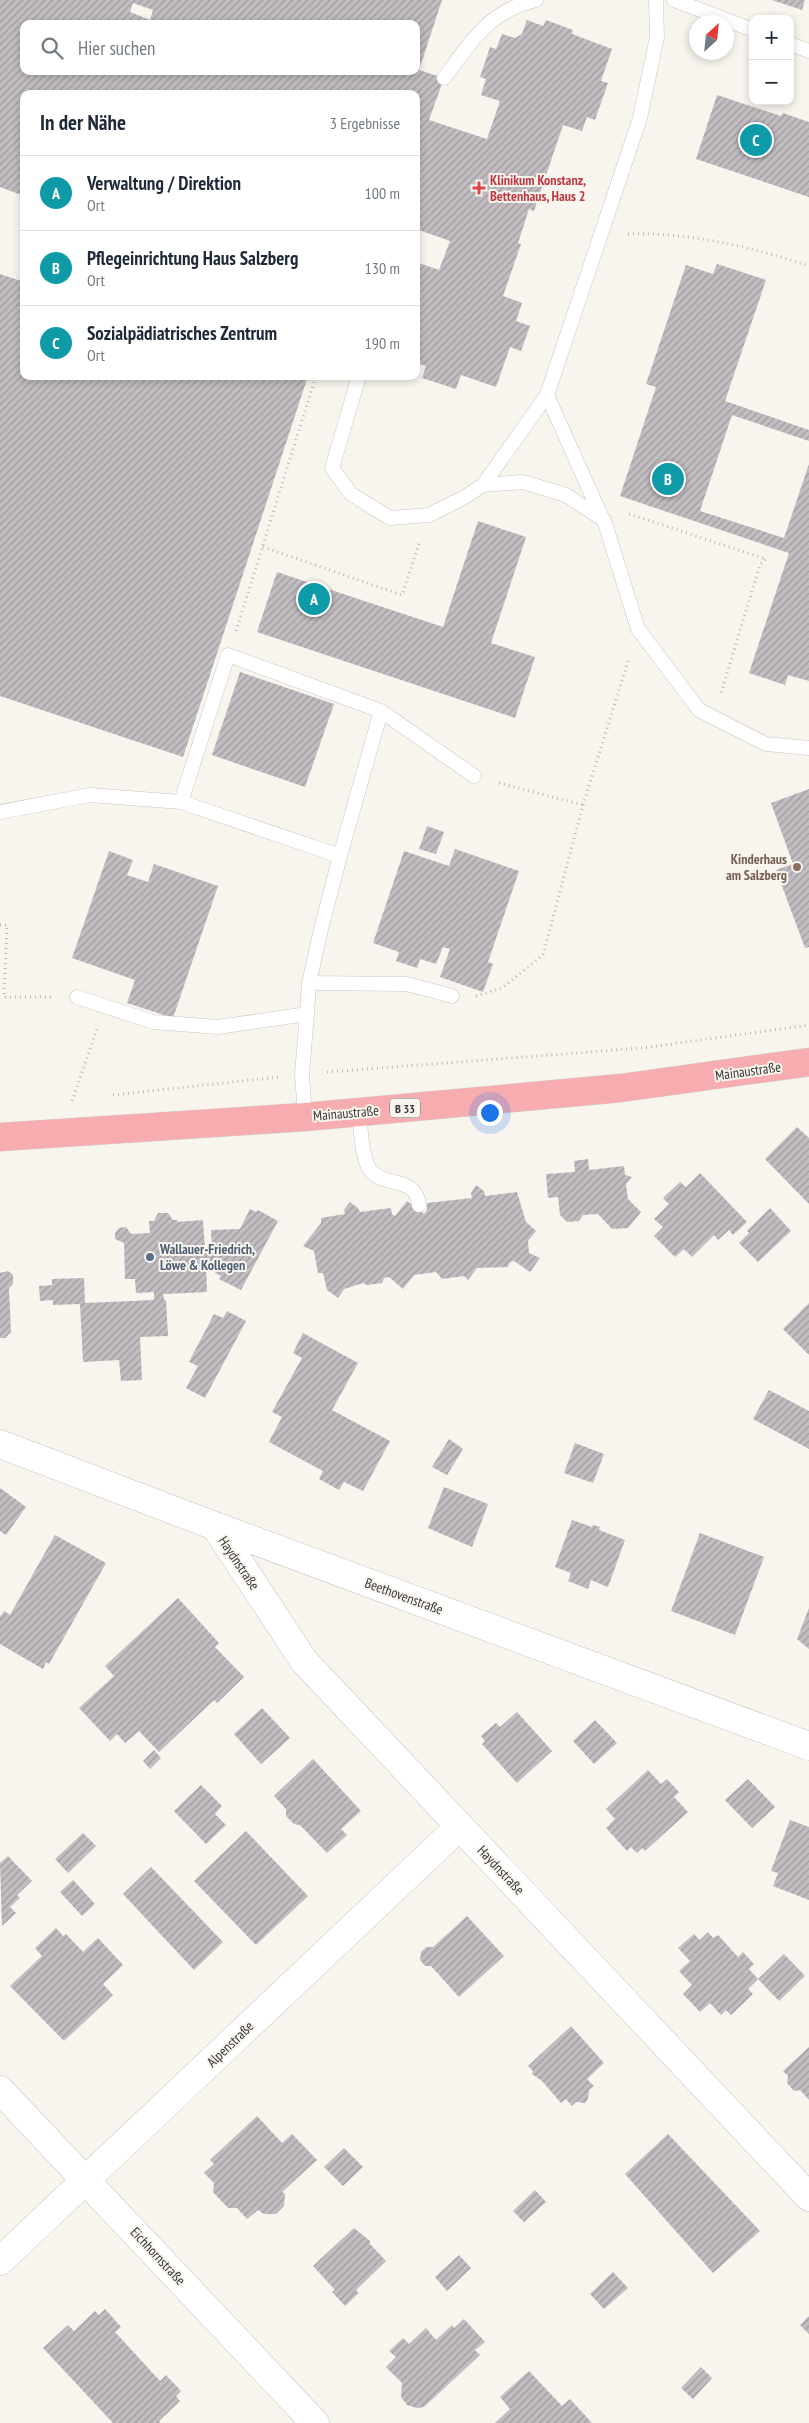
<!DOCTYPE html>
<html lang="de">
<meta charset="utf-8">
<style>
body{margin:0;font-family:"PT Sans Narrow",sans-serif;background:#f6f6f7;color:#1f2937}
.controls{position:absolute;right:15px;top:15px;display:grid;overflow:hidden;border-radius:10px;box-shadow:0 2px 8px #0003}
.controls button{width:45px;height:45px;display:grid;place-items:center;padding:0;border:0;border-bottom:1px solid #e0e1e3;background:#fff;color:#1f2937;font:25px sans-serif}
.compass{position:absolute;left:689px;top:15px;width:45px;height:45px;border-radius:50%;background:#fff;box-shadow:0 2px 8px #0003;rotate:27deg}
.you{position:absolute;left:489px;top:1112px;width:18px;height:18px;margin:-12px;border:4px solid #fff;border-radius:50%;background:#1a73e8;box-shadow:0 0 0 8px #1a73e833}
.badge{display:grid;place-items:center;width:32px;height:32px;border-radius:50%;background:#ba2a55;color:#fff;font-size:16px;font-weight:700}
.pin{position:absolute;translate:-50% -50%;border:2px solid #fff;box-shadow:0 1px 5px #0006}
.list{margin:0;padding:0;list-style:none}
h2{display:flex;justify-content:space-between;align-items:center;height:65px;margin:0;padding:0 20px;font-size:21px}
h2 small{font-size:16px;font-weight:400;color:#747a83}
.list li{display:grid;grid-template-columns:32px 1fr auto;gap:15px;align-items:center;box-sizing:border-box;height:75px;padding:0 20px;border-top:1px solid #e0e1e3}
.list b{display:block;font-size:19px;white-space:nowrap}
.list p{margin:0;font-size:16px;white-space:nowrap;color:#747a83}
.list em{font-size:16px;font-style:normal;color:#747a83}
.icon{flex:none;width:28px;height:28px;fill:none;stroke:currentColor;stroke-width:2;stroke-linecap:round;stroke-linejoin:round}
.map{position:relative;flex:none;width:809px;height:2423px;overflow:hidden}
.search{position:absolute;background:#fff;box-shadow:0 2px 8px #0003;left:20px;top:20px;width:400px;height:55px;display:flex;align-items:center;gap:12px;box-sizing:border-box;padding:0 18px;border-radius:10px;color:#747a83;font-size:19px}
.panel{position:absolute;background:#fff;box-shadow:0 2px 8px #0003;left:20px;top:90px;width:400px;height:290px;border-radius:10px}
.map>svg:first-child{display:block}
.building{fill:url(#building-hatch);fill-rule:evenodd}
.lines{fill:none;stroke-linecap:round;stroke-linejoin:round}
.service-casing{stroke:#c9c5c1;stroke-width:15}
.minor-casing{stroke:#c9c5c1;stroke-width:29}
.primary-casing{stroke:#d3d3d3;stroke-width:29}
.path{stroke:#bcb9b5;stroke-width:3;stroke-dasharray:1 4;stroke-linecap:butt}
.service{stroke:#fff;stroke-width:14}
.minor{stroke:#fff;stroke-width:28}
.primary{stroke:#f7acaf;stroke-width:28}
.health-dot{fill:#e0444e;stroke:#f8f5ef;stroke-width:2}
.education-dot{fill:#8d6e63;stroke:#f8f5ef;stroke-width:2}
.service-dot{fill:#5c6f8a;stroke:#f8f5ef;stroke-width:2}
.labels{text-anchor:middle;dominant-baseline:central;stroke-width:4;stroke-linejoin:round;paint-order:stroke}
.shield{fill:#f8f5ef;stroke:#72706d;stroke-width:1}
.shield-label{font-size:12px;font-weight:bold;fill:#383735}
.health-label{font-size:14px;font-weight:bold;fill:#be3a42;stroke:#f8f5ef;text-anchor:start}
.education-label{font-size:14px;font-weight:bold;fill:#785e54;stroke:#f8f5ef;text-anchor:end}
.street-label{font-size:14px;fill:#383735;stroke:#f8f5ef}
.service-label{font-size:14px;font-weight:bold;fill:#4e5e75;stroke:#f8f5ef;text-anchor:start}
</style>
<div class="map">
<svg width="809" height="2423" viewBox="0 0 809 2423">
<defs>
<pattern id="building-hatch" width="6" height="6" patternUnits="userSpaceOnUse" patternTransform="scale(1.25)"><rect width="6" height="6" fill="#c1bdc1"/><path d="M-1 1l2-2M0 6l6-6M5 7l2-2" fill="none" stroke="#9e9a9e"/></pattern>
</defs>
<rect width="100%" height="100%" fill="#f8f5ef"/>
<path class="building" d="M0 0H442L419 70 444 78 429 120 487 139 500 101 481 95 486 79 480 77 490 47 496 49 502 34 515 38 522 34 527 20 543 26 546 20 573 30 572 34 612 49 601 81 608 83 595 120 587 117 582 131 563 125 534 211 529 209 518 243 521 244 503 296 522 303 516 321 530 326 521 351 510 347 496 387 461 375 456 389 422 378 426 366 416 363V270L419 263 439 270 450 241 416 229V94H24V196L0 187ZM133 3 153 10 150 20 130 12ZM24 24H416V71H24Z
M772 0H805L802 10Z
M717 95 781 116 783 113 809 122V197L696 159Z
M717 264 766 280 725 401 809 430V441L732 415 700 511 784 538 809 464V681L788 675 785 685 749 673 789 553 620 496 656 387 646 384 686 265 713 274Z
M0 274 24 282V376H308L183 757 0 696Z
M478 521 526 537 491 643 535 657 515 718 257 632 277 572 443 627Z
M240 672 334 704 305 787 212 755Z
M809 789V947L805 948 776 870 793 864 771 803Z
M427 826 444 832 436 854 419 849Z
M455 849 519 871 488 962 493 964 483 992 440 977 450 949 443 947 436 964 420 959 417 968 396 961 399 952 373 943 404 851 449 866Z
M109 851 133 860 127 875 148 882 154 864 218 886 173 1018 127 1003 135 980 72 958Z
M797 1127 809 1138V1204L765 1159Z
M588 1159 589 1170 624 1166 625 1175 632 1177 626 1184 628 1199 641 1212 628 1228 612 1229 598 1214 583 1215 579 1221 567 1222 560 1215 558 1197 548 1198 546 1174 575 1172 574 1161Z
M700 1173 747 1222 733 1235 729 1230 718 1240 714 1235 692 1257 684 1249 675 1257 654 1236 663 1227 654 1219 669 1204 663 1198 680 1182 686 1187Z
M476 1185 484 1191 485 1196 517 1192 526 1222 536 1231 528 1241 529 1253 540 1258 530 1272 514 1261 510 1262 508 1267 477 1268 468 1280 464 1276 442 1279 436 1272 414 1275 403 1289 389 1277 384 1278 382 1283 367 1285 363 1283 344 1289 338 1298 327 1290 323 1273H318L314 1251 303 1246 321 1223V1218L345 1214 344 1210 350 1202 358 1208 360 1212 391 1208 392 1214 395 1216 407 1201 424 1214 427 1210V1203L472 1198 471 1193Z
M770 1208 791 1231 758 1262 739 1243 749 1233 747 1231Z
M250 1209 256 1212 258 1210 278 1221 241 1290 219 1279 221 1276 215 1273 221 1262 206 1263 207 1292 164 1294 163 1292 164 1300H166L168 1336 140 1337 142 1380 121 1381 119 1360 83 1362 80 1304 53 1305V1300L40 1301 39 1286 52 1285V1279L84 1278 85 1303 154 1300V1292L136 1293 135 1279H125L124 1243 115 1239V1233L119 1228 126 1227 131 1234 150 1233 149 1221H154L158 1213H168L173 1220H178L177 1222 203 1220 205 1250 212 1249 211 1230 240 1229Z
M8 1271 13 1275V1284L9 1288 11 1332 5 1338H0V1273Z
M809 1303V1355L783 1329Z
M227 1311 246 1321 205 1398 186 1388 198 1366 189 1362 214 1314 223 1318Z
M303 1333 358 1363 332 1410 390 1441 363 1491 344 1482 339 1490 319 1479 323 1471 269 1442 282 1417 272 1412 302 1358 293 1353Z
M769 1390 809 1411V1449L753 1419Z
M449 1439 463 1449 447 1475 432 1467Z
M575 1443 604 1454 593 1483 564 1473Z
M444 1487 488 1504 472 1547 428 1528Z
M0 1488 26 1507 6 1535 0 1531Z
M572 1520 592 1527 593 1525 600 1527 599 1530 625 1540 608 1587 591 1580 588 1589 568 1581 571 1573 555 1567Z
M700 1533 764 1557 735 1635 671 1611Z
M55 1535 106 1563 49 1664 46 1662 43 1669 0 1644V1617L4 1611 10 1615Z
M178 1598 219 1643 215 1647 244 1677 217 1703 214 1700 159 1752 139 1731 125 1743 117 1734 110 1741 79 1708 114 1676 105 1666Z
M809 1608V1649L797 1639Z
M262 1708 290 1738 261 1764 234 1734Z
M517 1712 552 1751 517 1783 482 1744 485 1741 481 1736 496 1723 500 1727Z
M595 1720 617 1743 594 1764 573 1741Z
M154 1750 161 1758 150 1769 143 1761Z
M313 1759 361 1811 341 1829 347 1835 327 1853 300 1825 294 1824 286 1816V1809L274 1796Z
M648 1770 661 1784 667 1779 679 1792 674 1797 688 1812 645 1851 642 1848 637 1853 631 1847 627 1851 606 1828 615 1819 606 1809Z
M748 1779 775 1807 752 1828 725 1800Z
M201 1785 222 1806 215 1814 226 1825 206 1844 174 1811Z
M790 1820 809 1827V1900L773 1886 778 1873 771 1871Z
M246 1831 308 1896 256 1945 194 1881Z
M83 1833 96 1846 68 1873 55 1859Z
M8 1856 32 1881 17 1895 20 1898 10 1907 16 1913 2 1926 0 1863Z
M151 1867 223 1942 194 1970 123 1894Z
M73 1880 95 1904 82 1916 60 1892Z
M467 1916 504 1956 459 1997 431 1966H425L420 1960 421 1952 426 1947H433Z
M56 1928 63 1936 66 1934 83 1952 98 1938 123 1965 103 1984 113 1995 64 2041 10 1986 42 1956 35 1948Z
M708 1932 713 1938 718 1935 738 1957 743 1952 754 1964 749 1969 758 1979 748 1989 753 1994 731 2015 726 2010 721 2015 710 2003 700 2012 683 1994 692 1985 679 1971 690 1961 678 1948 694 1934 700 1940Z
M784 1954 805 1976 779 2001 758 1979Z
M571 2026 604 2063 587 2079 594 2086 589 2090 588 2099 585 2103 576 2102 572 2106 566 2099 561 2103 542 2081 532 2074 533 2071 528 2066Z
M809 2047V2100L800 2090 794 2091 787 2083 788 2076 783 2071Z
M257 2116 282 2143 292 2134 317 2160 282 2192 285 2194 284 2206 276 2214H264L258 2210 247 2219 237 2208H228L213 2192 214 2183 204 2173 214 2164 210 2160Z
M668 2134 760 2231 713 2273 625 2174Z
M344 2148 363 2167 343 2186 324 2167Z
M535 2190 546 2202 524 2222 513 2211Z
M354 2228 370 2241V2244L386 2261 356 2290 359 2293 345 2306 332 2292 335 2290 313 2266Z
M459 2255 471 2268 447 2291 435 2277Z
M613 2272 628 2288 604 2309 590 2294Z
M105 2309 121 2327 115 2332 160 2381 166 2375 181 2391 176 2396 180 2401 159 2421 161 2423H113L43 2348 68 2325 74 2331 95 2311 99 2315Z
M809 2316V2334L800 2325Z
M464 2319 485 2342 475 2350 480 2355 424 2407 417 2408 407 2405 401 2397 402 2383 386 2367 396 2357 389 2351 403 2338 409 2344 426 2328 436 2340 452 2325 454 2328Z
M701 2367 712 2378 693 2399 681 2388Z
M529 2371 562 2406 570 2399 592 2423H495L510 2409 500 2397Z"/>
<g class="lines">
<defs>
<path id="service" d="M674 0 753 30
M790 44 809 51
M444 78C472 41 487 12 536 0
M359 376 332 468 351 494 390 518 429 515 463 498 483 485 523 482 566 495 604 520 638 629 699 710 766 744 809 748
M547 395 603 520
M483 485 547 395 640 118 657 37 656 0
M181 802 228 655 381 711 474 776
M0 812 90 795 181 802 340 856 321 929 309 983
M340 856 381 711
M77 997 153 1022 218 1027 307 1014 309 983 407 984 452 996
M359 1112C361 1127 361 1162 372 1172 386 1187 416 1176 419 1205
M305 1117 302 1074 307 1014"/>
<path id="minor" d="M0 1444 215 1526 809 1746
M215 1526 304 1661 809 2197
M0 2090 315 2423
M0 2261 460 1826"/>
<path id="primary" d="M0 1137 305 1117 621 1088 809 1062"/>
</defs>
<use href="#service" class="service-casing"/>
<use href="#minor" class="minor-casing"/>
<use href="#primary" class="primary-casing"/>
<path class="path" d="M628 234C687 232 753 247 809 266
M629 514 766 559 760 565 721 693
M263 547 402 595 420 541
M236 631 316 376
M499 783 583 805
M0 925H7L4 997H54
M476 996 502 988 543 955 583 805 629 658
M327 1072 642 1048 809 1025
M113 1095 279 1077
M72 1101 97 1029"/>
<use href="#service" class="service"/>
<use href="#minor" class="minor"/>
<use href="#primary" class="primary"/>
</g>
<path class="health-dot" d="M476.5 180.5h5v5h5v5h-5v5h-5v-5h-5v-5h5z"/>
<circle class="education-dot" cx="797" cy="867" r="5"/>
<circle class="service-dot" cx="150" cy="1257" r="5"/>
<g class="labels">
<rect class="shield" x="390" y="1098.5" width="30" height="19" rx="4"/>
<g class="shield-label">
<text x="405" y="1108">B 33</text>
</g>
<g class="health-label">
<text x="490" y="180">Klinikum Konstanz,<tspan x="490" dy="16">Bettenhaus, Haus 2</tspan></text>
</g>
<g class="education-label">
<text x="787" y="859">Kinderhaus<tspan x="787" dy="16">am Salzberg</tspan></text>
</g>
<g class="street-label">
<text transform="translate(748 1071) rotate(-8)">Mainaustraße</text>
<text transform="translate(346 1113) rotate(-5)">Mainaustraße</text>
<text transform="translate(239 1563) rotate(56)">Haydnstraße</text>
<text transform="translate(404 1596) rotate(20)">Beethovenstraße</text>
<text transform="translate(501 1870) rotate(47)">Haydnstraße</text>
<text transform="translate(230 2044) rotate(-44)">Alpenstraße</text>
<text transform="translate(158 2256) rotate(47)">Eichhornstraße</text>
</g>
<g class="service-label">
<text x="160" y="1249">Wallauer-Friedrich,<tspan x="160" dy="16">Löwe &amp; Kollegen</tspan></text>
</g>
</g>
</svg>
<div class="controls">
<button>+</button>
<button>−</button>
</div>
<svg class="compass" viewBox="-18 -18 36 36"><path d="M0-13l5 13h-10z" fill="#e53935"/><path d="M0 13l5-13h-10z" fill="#747a83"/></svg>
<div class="you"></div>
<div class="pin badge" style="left:314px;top:599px;background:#0f9aa8">A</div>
<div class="pin badge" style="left:668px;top:479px;background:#0f9aa8">B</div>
<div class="pin badge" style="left:756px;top:140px;background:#0f9aa8">C</div>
<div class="search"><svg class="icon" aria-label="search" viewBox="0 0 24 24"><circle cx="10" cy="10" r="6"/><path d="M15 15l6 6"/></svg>Hier suchen</div>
<section class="panel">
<h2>In der Nähe<small>3 Ergebnisse</small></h2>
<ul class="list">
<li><span class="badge" style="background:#0f9aa8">A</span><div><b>Verwaltung / Direktion</b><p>Ort</p></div><em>100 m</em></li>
<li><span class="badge" style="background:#0f9aa8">B</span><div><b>Pflegeinrichtung Haus Salzberg</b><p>Ort</p></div><em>130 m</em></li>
<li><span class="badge" style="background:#0f9aa8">C</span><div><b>Sozialpädiatrisches Zentrum</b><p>Ort</p></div><em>190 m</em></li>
</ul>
</section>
</div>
